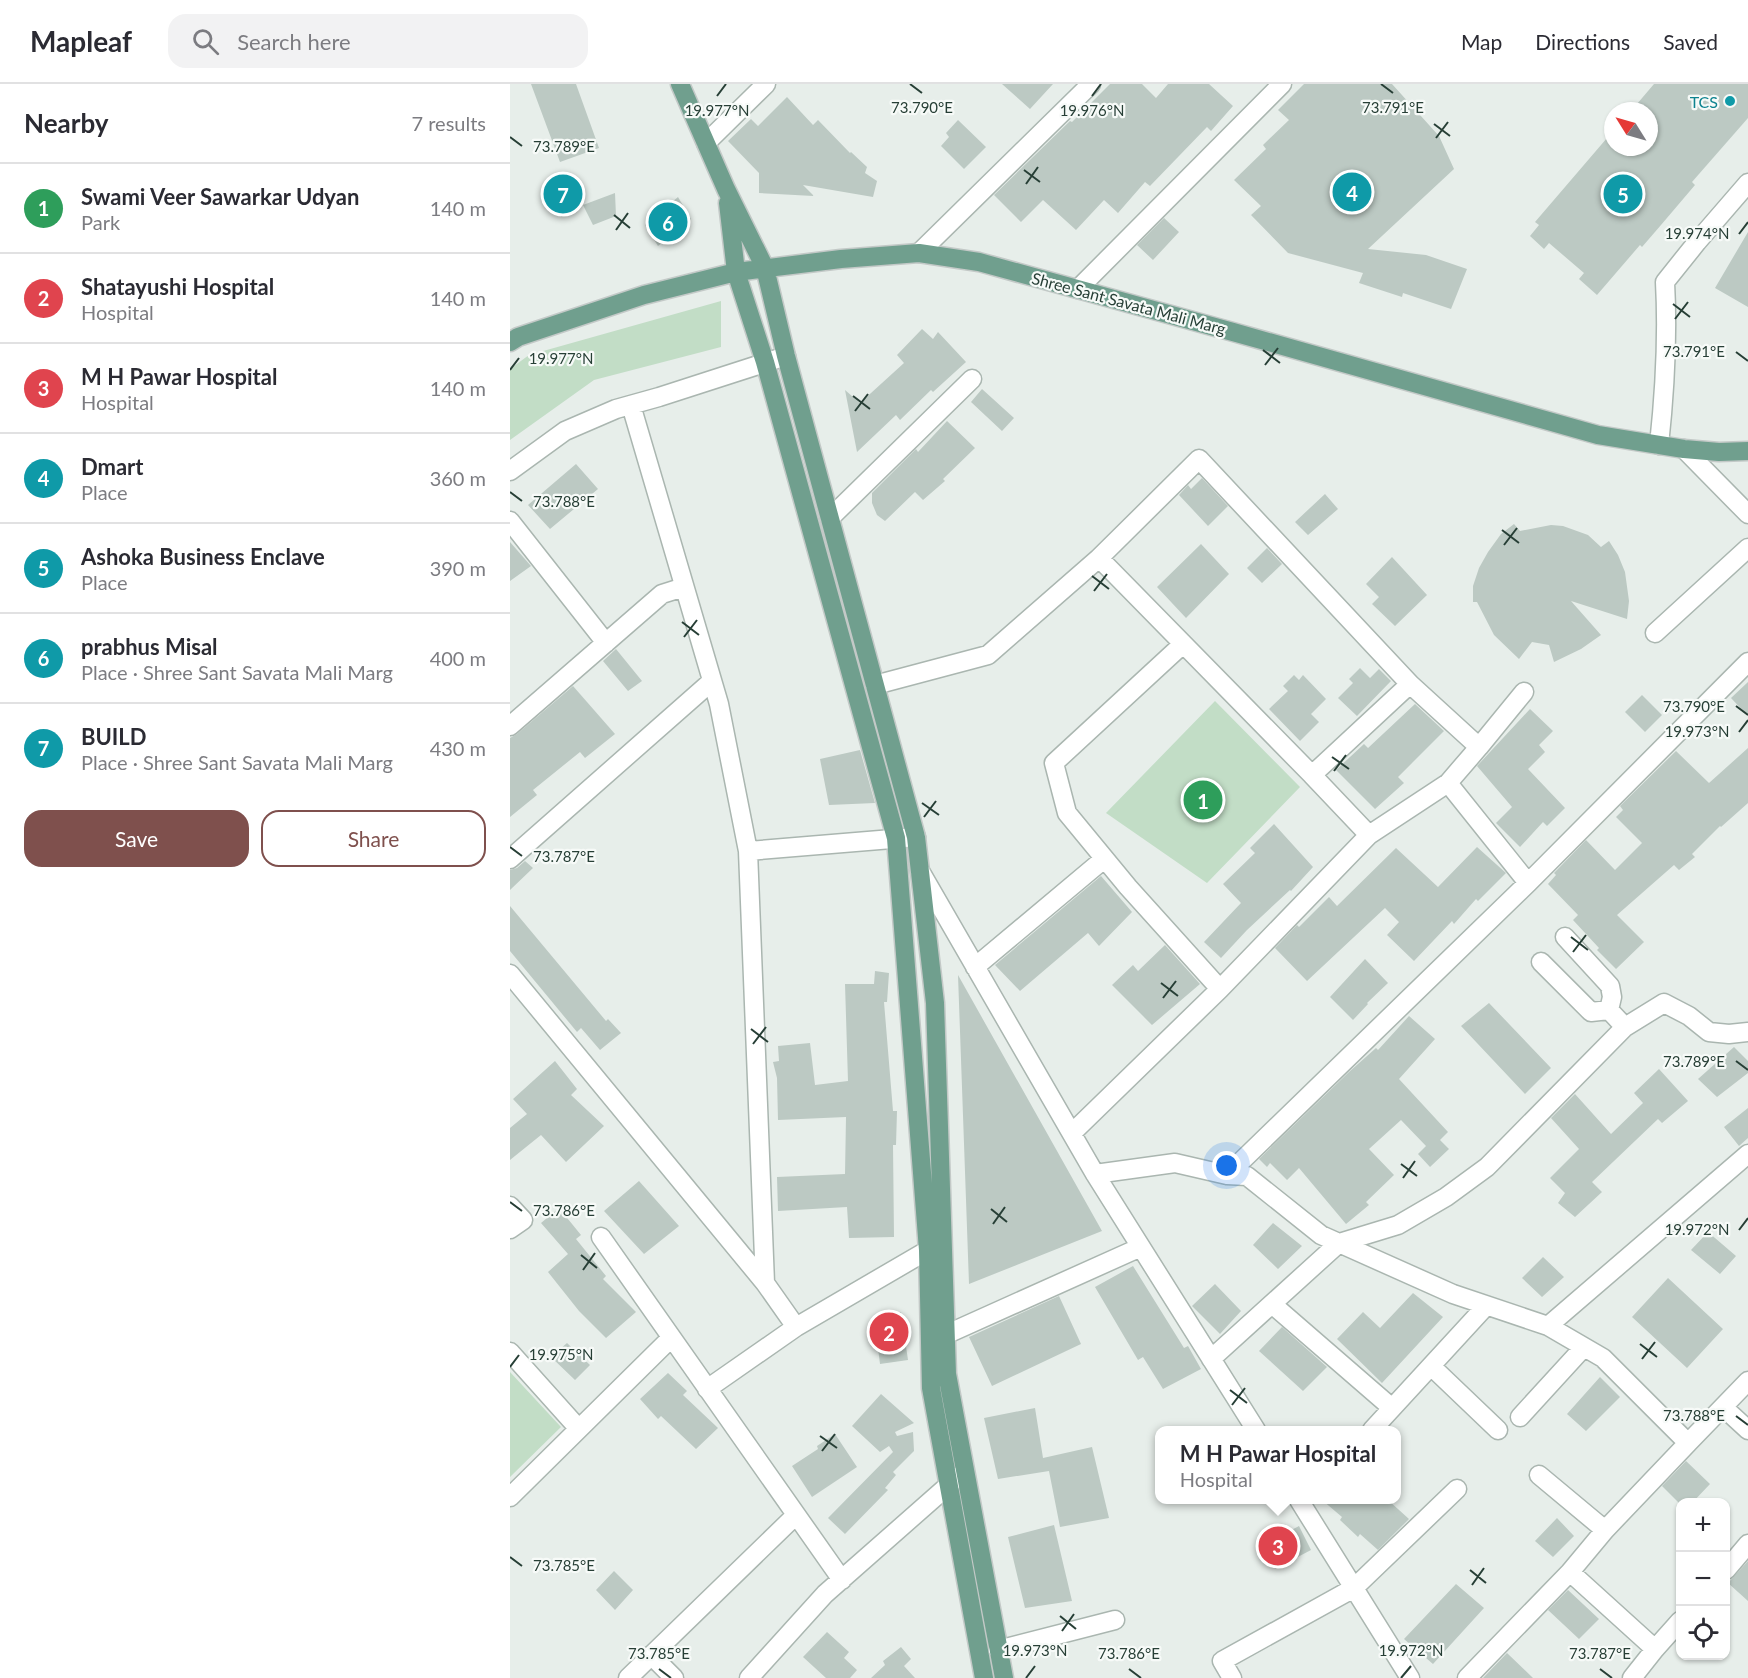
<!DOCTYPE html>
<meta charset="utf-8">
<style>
body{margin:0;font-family:Lato,sans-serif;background:#f2f2f3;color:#2b2b33}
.controls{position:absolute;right:18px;bottom:18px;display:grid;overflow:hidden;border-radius:12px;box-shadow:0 2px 4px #0004}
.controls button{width:54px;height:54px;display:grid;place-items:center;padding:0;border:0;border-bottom:2px solid #e1e1e2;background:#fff;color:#2b2b33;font:30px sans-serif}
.compass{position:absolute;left:1094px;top:18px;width:54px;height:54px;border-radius:50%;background:#fff;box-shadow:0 2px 4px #0004;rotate:307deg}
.you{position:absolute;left:717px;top:1082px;width:21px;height:21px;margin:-15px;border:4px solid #fff;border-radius:50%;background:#1a73e8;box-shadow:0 0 0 9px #1a73e833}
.badge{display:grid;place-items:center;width:39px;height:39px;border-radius:50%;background:#7f504d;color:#fff;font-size:20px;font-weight:700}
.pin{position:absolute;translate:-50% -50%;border:3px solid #fff;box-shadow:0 2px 6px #0006}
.popup{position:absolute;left:645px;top:1342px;width:246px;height:78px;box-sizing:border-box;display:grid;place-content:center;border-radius:12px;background:#fff;filter:drop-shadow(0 2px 4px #0005);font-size:20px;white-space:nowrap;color:#7c7c81}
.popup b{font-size:22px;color:#2b2b33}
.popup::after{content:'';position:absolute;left:50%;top:100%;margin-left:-12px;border:12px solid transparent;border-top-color:#fff}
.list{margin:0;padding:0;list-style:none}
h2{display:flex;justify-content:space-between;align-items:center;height:78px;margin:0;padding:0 24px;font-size:26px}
h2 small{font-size:20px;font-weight:400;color:#7c7c81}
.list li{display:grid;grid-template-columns:39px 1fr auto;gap:18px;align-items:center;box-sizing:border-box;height:90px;padding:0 24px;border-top:2px solid #e1e1e2}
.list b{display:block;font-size:22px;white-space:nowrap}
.list p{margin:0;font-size:20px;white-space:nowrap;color:#7c7c81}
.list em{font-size:20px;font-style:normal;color:#7c7c81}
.actions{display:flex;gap:12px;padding:18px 24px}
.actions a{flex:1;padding:14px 0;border:2px solid #7f504d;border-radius:18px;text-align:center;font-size:21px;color:#7f504d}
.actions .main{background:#7f504d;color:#fff}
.icon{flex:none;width:33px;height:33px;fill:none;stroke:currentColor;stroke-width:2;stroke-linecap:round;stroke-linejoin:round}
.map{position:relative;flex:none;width:1238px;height:1594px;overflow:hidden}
header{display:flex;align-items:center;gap:36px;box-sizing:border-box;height:84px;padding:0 30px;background:#fff;border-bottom:2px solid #e1e1e2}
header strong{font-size:28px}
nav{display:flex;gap:33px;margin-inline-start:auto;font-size:21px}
.search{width:420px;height:54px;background:#f2f2f3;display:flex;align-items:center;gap:15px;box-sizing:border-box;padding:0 21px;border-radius:18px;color:#7c7c81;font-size:22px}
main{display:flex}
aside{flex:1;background:#fff}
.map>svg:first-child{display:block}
.green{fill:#c2ddc6}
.building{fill:#bcc9c3}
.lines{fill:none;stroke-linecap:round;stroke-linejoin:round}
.minor-casing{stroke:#aab6b0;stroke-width:21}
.major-casing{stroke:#c3c9c7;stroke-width:21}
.minor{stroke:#fff;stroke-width:18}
.major{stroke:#709f8e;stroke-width:18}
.ticks{fill:none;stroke:#273f36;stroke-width:2}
.culture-dot{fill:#0f9aa8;stroke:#f7faf8;stroke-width:2}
.labels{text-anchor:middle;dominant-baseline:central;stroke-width:4.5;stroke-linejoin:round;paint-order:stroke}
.culture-label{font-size:16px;fill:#0d838f;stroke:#f7faf8;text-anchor:end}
.street-label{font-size:16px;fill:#273f36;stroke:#f7faf8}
.ticks-label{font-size:15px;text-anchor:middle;fill:#273f36;stroke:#f7faf8;stroke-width:4.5;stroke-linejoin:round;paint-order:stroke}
</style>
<header>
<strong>Mapleaf</strong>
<div class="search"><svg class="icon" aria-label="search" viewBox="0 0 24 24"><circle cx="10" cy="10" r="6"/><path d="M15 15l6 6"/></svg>Search here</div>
<nav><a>Map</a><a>Directions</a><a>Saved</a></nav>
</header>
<main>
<aside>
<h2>Nearby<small>7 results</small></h2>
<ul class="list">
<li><span class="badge" style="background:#2e9e5b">1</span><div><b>Swami Veer Sawarkar Udyan</b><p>Park</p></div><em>140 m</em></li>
<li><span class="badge" style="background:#e0444e">2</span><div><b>Shatayushi Hospital</b><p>Hospital</p></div><em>140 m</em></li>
<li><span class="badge" style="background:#e0444e">3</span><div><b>M H Pawar Hospital</b><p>Hospital</p></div><em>140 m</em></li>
<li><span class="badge" style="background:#0f9aa8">4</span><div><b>Dmart</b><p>Place</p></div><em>360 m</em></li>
<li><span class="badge" style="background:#0f9aa8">5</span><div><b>Ashoka Business Enclave</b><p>Place</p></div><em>390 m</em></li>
<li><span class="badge" style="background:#0f9aa8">6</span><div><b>prabhus Misal</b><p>Place · Shree Sant Savata Mali Marg</p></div><em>400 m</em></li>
<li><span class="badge" style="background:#0f9aa8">7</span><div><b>BUILD</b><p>Place · Shree Sant Savata Mali Marg</p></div><em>430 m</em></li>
</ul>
<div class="actions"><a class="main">Save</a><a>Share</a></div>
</aside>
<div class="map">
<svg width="1238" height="1594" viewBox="0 0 1238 1594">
<rect width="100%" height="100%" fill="#e7eeea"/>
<path class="green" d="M211 217V263L84 296 0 356V285L19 271Z
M705 617 790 703 697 799 596 729Z
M0 1288 51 1343 0 1393Z"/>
<path class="building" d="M21 0H66L89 64 50 78Z
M492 0H543L520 25Z
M600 0H632L646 14 658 0H699L723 22 701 47 697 43 640 102 635 98 608 129 594 116 566 146 533 116 511 138 484 111 560 37 562 38Z
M794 0H882L929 52 944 85 858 165 916 171 957 185 941 225 893 209 892 213 849 199 853 189 778 169 741 131 751 122 724 96 756 65 753 61 779 36 768 26Z
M1144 0H1238V34L1182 98 1185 101 1151 141 1132 163 1130 161 1087 211 1069 195 1074 189 1039 159 1034 165 1020 152 1029 141 1025 138 1103 47V63H1139V27H1121Z
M277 13 303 41 308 36 340 69 341 68 357 83 355 89 367 97 363 113 293 101 304 112 249 109V89L218 57 241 35 248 42Z
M448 36 476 63 454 85 431 62 439 53 436 49Z
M59 103 64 113 67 128 51 133 44 110Z
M105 109 106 132 83 141 73 121Z
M168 113 181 135 148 162 135 141Z
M654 134 669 148 643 176 627 161Z
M1238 148V223L1205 204Z
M412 245 423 255 428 248 456 278 423 308 421 306 390 336 386 331 347 368 335 306 350 319 394 279 387 271Z
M472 305 504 334 492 347 461 318Z
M437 337 465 364 433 395 435 397 413 416 405 408 375 437 367 431 362 419V409L406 365 408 368Z
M66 380 88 405 40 445 18 421Z
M692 394 718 422 698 442 669 411 678 401 681 405Z
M815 410 828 425 798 451 785 438Z
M1004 440 1010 447 1041 441 1053 442 1078 451 1091 463 1099 457 1108 471 1115 488 1119 517 1117 535 1061 517 1091 551 1071 565 1044 578 1039 561 1022 558 1009 575 984 551 967 518H963V502L969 484 978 468 991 450Z
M0 458 21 482 0 497Z
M691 460 719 490 676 534 647 503Z
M757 464 772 480 752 499 737 484Z
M882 473 917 511 885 542 862 520 869 513 856 500Z
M106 565 132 597 118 607 93 577Z
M850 584 860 594 869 585 881 597 847 632 828 614 843 599 839 595Z
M784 591 789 596 793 591 816 615 801 630 809 638 790 657 759 625 778 607 773 602Z
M1238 598V632L1221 614Z
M63 602 105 650 75 674 70 668 23 706 27 711 0 733V654L7 650Z
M1132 611 1152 631 1135 648 1115 628Z
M905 620 934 647 888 693 894 699 865 725 826 686 854 660 858 664Z
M1020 625 1043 647 1029 661 1035 668 1018 685 1055 724 1037 742 1033 738 1010 763 986 739 1002 723 967 682Z
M1238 664V719L1211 743 1210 742 1182 770 1185 773 1169 786 1164 781 1107 831 1134 858 1106 885 1087 866 1089 864 1063 836 1068 831 1038 800 1046 791 1044 789 1076 756 1105 786 1132 759 1106 733 1113 726 1110 722 1166 667 1199 699Z
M350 666 365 719 319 721 310 675Z
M764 740 803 783 781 807 780 806 737 846 711 874 694 858 731 819 713 800 745 769 740 764Z
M967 763 996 789 968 817 966 815 944 840 942 837 904 877 877 851 889 838 875 824 797 897 765 864 787 841 789 843 819 813 827 822 886 764 928 803Z
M15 777 23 784 0 806V786L7 784Z
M591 792 622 828 589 862 578 849 510 907 485 881Z
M0 822 96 937 98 935 111 949 90 966 71 944 67 948 0 867Z
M655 861 690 900 642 941 602 901 623 881 628 887Z
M855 875 878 899 857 919 858 920 843 936 820 913Z
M365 887 379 889 377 918H374L383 1027H387L386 1061H383L384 1153 339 1154 337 1123 268 1127 267 1093 335 1090 336 1033 268 1036 267 994 263 978 269 977 268 962 300 959 305 1001 338 997 335 900H364Z
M448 891 592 1147 459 1200Z
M979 919 1041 984 1015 1010 951 942Z
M899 932 925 955 889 995 938 1048 930 1056 939 1065 920 1083 908 1070 916 1062 891 1036 859 1065 884 1091 856 1118 859 1121 836 1140 789 1084 777 1096 760 1079 757 1083 749 1075 839 988 866 964 868 966Z
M1224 963 1238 977V989L1207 1013 1188 995Z
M45 977 67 1005 61 1011 94 1042 56 1078 31 1051 0 1076V1044L17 1030 3 1015Z
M1149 985 1178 1017 1152 1039 1148 1035 1082 1098 1092 1108 1065 1133 1048 1119 1055 1109 1040 1094 1069 1065 1041 1034 1065 1010 1101 1050 1133 1019 1124 1009Z
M1238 1024V1054L1229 1062 1214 1043Z
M129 1097 169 1142 134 1170 94 1127Z
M49 1124 71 1151 66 1155 96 1192 93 1195 126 1228 96 1254 69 1227 38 1188 58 1170 31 1139Z
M763 1139 792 1162 768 1185 743 1161Z
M1198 1148 1226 1172 1210 1190 1181 1166Z
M1033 1173 1054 1193 1032 1213 1012 1194Z
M623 1182 674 1264 678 1262 691 1285 653 1305 633 1273 628 1276 585 1203Z
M1158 1194 1213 1245 1177 1284 1122 1233Z
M705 1200 731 1227 710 1250 682 1222Z
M903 1209 933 1233 872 1299 827 1255 853 1228 870 1244Z
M549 1212 571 1260 482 1302 459 1253Z
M391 1228 398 1276 370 1280 364 1232Z
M772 1243 817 1283 793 1307 749 1267Z
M57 1259 80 1281 65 1296 41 1273Z
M158 1289 177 1307 173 1311 208 1344 186 1365 151 1332 148 1335 130 1315Z
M1090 1293 1110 1313 1076 1347 1057 1330Z
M371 1310 404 1339 385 1348 387 1352 403 1348 404 1367 383 1388 386 1391 375 1404 378 1406 335 1450 318 1434 383 1368 379 1362 370 1368 342 1342Z
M525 1324 533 1374 582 1363 599 1434 550 1443 539 1387 488 1395 474 1334Z
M325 1350 347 1383 302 1413 282 1382 308 1365 307 1362Z
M1176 1377 1200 1400 1182 1419H1169L1152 1402Z
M812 1416H878L899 1435 868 1466 850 1450 848 1453 830 1436 832 1433Z
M1047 1434 1064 1452 1043 1473 1025 1457Z
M544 1441 562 1517 515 1524 498 1453Z
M789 1442 801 1466 765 1485 753 1461Z
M1238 1477V1517L1218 1499Z
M104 1487 123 1506 105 1526 86 1506Z
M946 1500 974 1524 923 1580 894 1555Z
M1058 1506 1089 1535 1069 1555 1038 1526Z
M317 1548 339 1568 334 1574 347 1586 340 1594H316L293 1573Z
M391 1563 401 1575 394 1582 405 1594H361L375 1581 373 1577Z
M997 1569 1023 1594H973Z"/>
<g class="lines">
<defs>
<path id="minor" d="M196 59 256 0
M409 169 581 0
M568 205 772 0
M121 321 209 620 238 767 255 1199 286 1243 418 1166
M1149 361C1155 306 1158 253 1155 198L1187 158 1238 99
M1174 365 1238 430
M0 387 55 347 106 325 149 313 276 272
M320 434 462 295
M0 437 96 559
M589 474 689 375 900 600
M1145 549 1238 464
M673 560 544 679 557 729 618 803 710 905
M365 601 478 571 589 474 802 691 900 600 969 663 938 699
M0 642 152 510 174 503
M969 663 1014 608
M802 691 859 751
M238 767 406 753
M0 775 202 597
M410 787 585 1090 746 1346
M1055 853 1100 902 1102 913 1099 926 1115 943
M1031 878 1081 928 1099 926
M465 883 594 775
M0 890 255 1199
M562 1049 710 905 859 751 938 699 1018 799
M585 1090 665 1079 717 1091 737 1092 811 1151 943 1210 1038 1242 1093 1274 1178 1359 1095 1446 1060 1488 957 1594
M717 1091 1018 799 1238 578
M0 1122 13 1136 0 1145
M91 1153 332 1496
M762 1220 882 1324
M1038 1242 1238 1070
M435 1251 631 1163
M0 1268 69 1345
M701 1275 829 1159 888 1141 936 1113 977 1083 1115 943 1154 919 1179 932 1199 948 1219 950 1238 948
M921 1282 988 1346
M197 1305 286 1243
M1213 1323 1238 1346
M1010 1333 1074 1263
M862 1346 976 1222
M1178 1359 1238 1297
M1029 1391 1095 1446
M0 1413 161 1254
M789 1416 900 1594
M1216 1486 1238 1460
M1060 1488 1145 1565
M488 1566 605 1536
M141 1571 164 1594
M118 1594 286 1431
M239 1594 315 1510 449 1392
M722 1594 712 1577 844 1504 947 1405
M1122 1594 1145 1565 1170 1537"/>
<path id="major" d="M170 0 216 105 255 184 276 272 406 753 425 919 437 1290 494 1594
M218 119 226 188 255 278 386 754 418 1166 421 1304 474 1594
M0 258 8 253 134 211 226 188 331 175 409 169 469 178 723 248 1088 351 1174 365 1209 368 1238 367"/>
</defs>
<use href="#minor" class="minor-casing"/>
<use href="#major" class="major-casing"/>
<use href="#minor" class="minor"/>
<use href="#major" class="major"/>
</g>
<path class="ticks" d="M400 0 412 9M871 0 883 9M207 12 216 0M582 12 591 0M924 40 940 52M0 53 12 62M926 54 938 38M514 86 530 98M516 100 528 83M104 131 120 144M106 146 118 129M1229 150 1238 138M1163 220 1180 233M1165 235 1178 218M753 266 770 279M1226 268 1238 277M755 281 768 264M0 286 9 274M343 312 360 325M345 327 358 310M0 408 12 417M992 446 1009 459M994 461 1007 444M582 492 599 505M584 507 597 490M172 538 189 551M174 553 187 536M1226 622 1238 631M1229 648 1238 636M822 673 839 685M824 687 836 671M412 719 429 731M414 733 426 717M0 763 12 772M1061 853 1078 866M1063 868 1076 851M651 899 668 912M653 914 666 897M241 945 258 958M243 960 256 943M1226 977 1238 986M891 1080 907 1092M893 1094 905 1077M0 1118 12 1127M481 1125 497 1138M483 1140 495 1123M1229 1146 1238 1134M71 1171 87 1184M73 1186 85 1169M1130 1260 1147 1273M1132 1275 1145 1258M0 1283 9 1271M720 1306 737 1319M722 1321 735 1304M1226 1332 1238 1341M310 1352 327 1364M312 1367 325 1350M0 1473 12 1482M960 1486 976 1499M962 1501 974 1484M550 1532 566 1545M552 1547 564 1530M149 1585 161 1594M619 1585 631 1594M1090 1585 1102 1594M516 1594 525 1582M891 1594 901 1582"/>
<circle class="culture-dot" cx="1220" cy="17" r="6"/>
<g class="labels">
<g class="culture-label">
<text x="1208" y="17">TCS</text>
</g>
<g class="street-label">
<text transform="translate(619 219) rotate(15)">Shree Sant Savata Mali Marg</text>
</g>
</g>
<g class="ticks-label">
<text x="412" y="29">73.790°E</text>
<text x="883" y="29">73.791°E</text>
<text x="207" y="32">19.977°N</text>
<text x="582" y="32">19.976°N</text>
<text x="54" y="68">73.789°E</text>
<text x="1187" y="155">19.974°N</text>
<text x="1184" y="273">73.791°E</text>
<text x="51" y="280">19.977°N</text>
<text x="54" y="423">73.788°E</text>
<text x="1184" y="628">73.790°E</text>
<text x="1187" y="653">19.973°N</text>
<text x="54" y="778">73.787°E</text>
<text x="1184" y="983">73.789°E</text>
<text x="54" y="1132">73.786°E</text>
<text x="1187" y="1151">19.972°N</text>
<text x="51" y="1276">19.975°N</text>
<text x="1184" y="1337">73.788°E</text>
<text x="54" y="1487">73.785°E</text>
<text x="525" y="1572">19.973°N</text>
<text x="901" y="1572">19.972°N</text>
<text x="149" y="1575">73.785°E</text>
<text x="619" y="1575">73.786°E</text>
<text x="1090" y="1575">73.787°E</text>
</g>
</svg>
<div class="controls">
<button>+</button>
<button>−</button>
<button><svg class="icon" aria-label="locate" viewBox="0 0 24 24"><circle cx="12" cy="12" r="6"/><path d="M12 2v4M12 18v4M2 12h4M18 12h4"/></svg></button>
</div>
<svg class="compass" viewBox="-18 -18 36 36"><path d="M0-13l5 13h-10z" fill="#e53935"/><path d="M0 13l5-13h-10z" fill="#7c7c81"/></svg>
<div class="you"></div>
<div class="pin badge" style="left:693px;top:716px;background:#2e9e5b">1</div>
<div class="pin badge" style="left:379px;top:1248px;background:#e0444e">2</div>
<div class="pin badge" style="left:768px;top:1462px;background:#e0444e">3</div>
<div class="popup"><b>M H Pawar Hospital</b>Hospital</div>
<div class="pin badge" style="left:842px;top:108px;background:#0f9aa8">4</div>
<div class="pin badge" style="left:1113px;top:110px;background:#0f9aa8">5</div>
<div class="pin badge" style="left:158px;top:138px;background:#0f9aa8">6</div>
<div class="pin badge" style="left:53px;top:110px;background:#0f9aa8">7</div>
</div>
</main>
